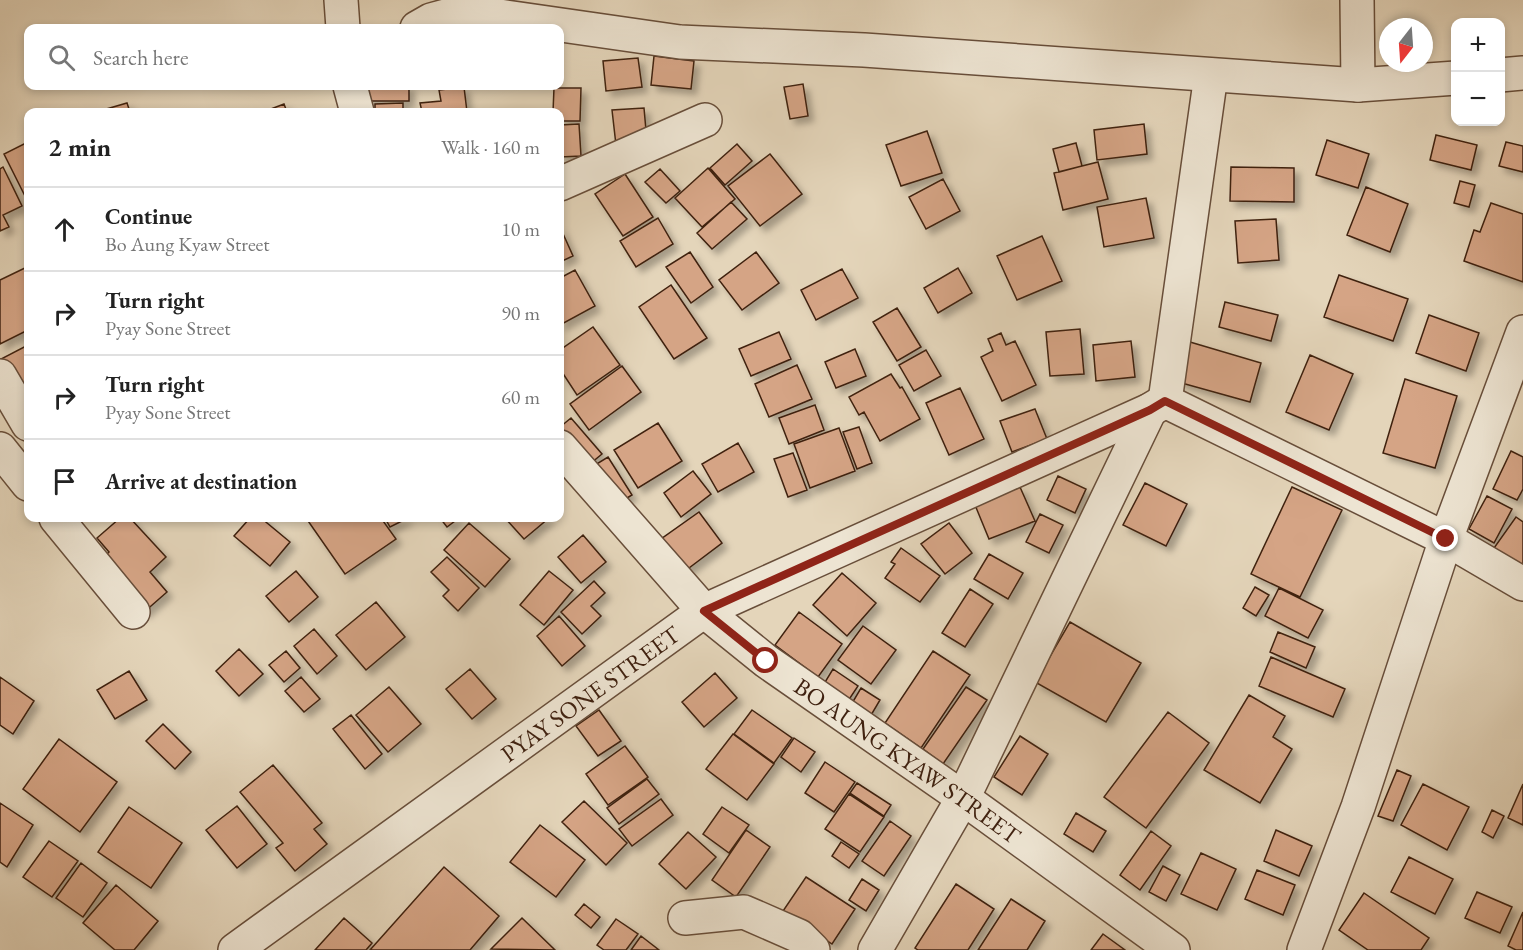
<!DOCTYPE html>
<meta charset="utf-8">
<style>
body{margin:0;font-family:"EB Garamond",serif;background:#f2f2f2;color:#222}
.controls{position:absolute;right:18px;top:18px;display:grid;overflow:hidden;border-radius:12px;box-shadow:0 3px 9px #0003}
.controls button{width:54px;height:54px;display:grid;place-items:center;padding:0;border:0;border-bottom:2px solid #e0e0e0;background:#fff;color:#222;font:30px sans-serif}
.compass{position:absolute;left:1379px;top:18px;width:54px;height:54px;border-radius:50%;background:#fff;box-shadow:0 3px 9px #0003;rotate:197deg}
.stop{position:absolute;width:18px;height:18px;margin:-14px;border:4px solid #8f2418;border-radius:50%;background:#fff}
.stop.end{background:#8f2418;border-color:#fff;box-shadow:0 2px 6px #0008}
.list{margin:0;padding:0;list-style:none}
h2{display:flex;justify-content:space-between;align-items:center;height:78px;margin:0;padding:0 24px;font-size:26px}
h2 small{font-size:20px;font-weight:400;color:#767676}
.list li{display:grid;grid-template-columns:39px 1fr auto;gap:18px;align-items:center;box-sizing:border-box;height:84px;padding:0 24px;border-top:2px solid #e0e0e0}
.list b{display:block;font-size:22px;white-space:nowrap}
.list p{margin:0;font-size:20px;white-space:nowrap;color:#767676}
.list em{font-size:20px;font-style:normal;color:#767676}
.icon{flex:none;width:33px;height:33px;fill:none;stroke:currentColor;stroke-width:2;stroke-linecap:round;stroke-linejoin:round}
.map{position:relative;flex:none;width:1523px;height:950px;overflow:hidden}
.search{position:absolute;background:#fff;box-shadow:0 3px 9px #0003;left:24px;top:24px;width:540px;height:66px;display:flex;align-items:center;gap:15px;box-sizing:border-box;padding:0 21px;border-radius:12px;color:#767676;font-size:22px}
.panel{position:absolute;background:#fff;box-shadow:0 3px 9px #0003;left:24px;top:108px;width:540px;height:414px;border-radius:12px}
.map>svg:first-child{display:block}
.building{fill:#d5a485;stroke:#3f2110;stroke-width:1.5;filter:url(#shadow)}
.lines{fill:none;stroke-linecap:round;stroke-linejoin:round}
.minor-casing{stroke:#684e3a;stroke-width:36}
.minor{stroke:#ede4d2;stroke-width:33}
.route{stroke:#8f2418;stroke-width:8}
.labels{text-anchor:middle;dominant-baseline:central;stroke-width:6;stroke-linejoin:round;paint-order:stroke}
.street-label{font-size:24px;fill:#3f2110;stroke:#ede4d2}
</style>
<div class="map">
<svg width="1523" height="950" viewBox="0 0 1523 950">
<defs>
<filter id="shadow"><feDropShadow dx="5.5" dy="5.5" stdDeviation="3" flood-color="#0004"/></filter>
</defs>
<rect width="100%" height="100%" fill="#e4d5ba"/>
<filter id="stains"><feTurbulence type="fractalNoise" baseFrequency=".00333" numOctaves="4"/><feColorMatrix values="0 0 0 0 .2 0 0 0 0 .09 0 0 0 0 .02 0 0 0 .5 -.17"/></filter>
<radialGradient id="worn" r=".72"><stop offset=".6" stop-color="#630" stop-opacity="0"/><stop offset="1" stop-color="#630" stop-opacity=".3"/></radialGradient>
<path class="building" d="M654 56 694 61 691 89 651 85Z
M638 58 642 87 606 91 603 61Z
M803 84 808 116 790 119 784 87Z
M366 86H409V101H367Z
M464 87 467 112H422L420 103 441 101 439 90Z
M554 88H581L580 121H560V112H553Z
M127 103 130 112H96Z
M403 103V112H375V104Z
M284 104 287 112H263Z
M644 108 647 142 616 145 612 110Z
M579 124 581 156 560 157V125Z
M1144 124 1147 154 1097 160 1094 130Z
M927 131 942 173 901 186 886 145Z
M1436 135 1477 145 1471 170 1430 160Z
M1327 140 1369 154 1358 188 1316 175Z
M28 142V199L27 200 4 154Z
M1506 142 1523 146V172L1499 166Z
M1076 143 1082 166 1059 172 1053 149Z
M737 144 752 161 725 185 710 168Z
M770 154 802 194 760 226 728 186Z
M1098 162 1108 199 1063 210 1054 173Z
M3 167 22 206 3 215 9 227 0 231V169Z
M1231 167 1294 168V202L1230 201Z
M708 168 735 199 702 227 675 198Z
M660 169 680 191 666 203 645 182Z
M625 174 653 217 623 236 595 194Z
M943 179 960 211 926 229 909 197Z
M1460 181 1475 185 1469 207 1454 203Z
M1366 187 1408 204 1390 252 1347 235Z
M1146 198 1154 238 1104 247 1097 207Z
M731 202 747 219 712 249 697 233Z
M1491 203 1523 214V282L1464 261 1474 230 1480 232Z
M658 218 673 244 636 267 620 241Z
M1276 219 1279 260 1238 263 1235 221Z
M560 227 573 256 560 262Z
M1042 236 1062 281 1017 300 997 256Z
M690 252 713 287 691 303 666 267Z
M756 252 779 283 742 310 719 280Z
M27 267 28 330 0 344V280Z
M958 268 972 293 938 313 924 288Z
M842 269 858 298 816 320 801 290Z
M575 270 595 306 560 325V278Z
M1339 275 1408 299 1393 341 1324 317Z
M671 285 707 338 674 359 639 307Z
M1225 302 1278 315 1271 341 1219 327Z
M897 308 921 347 897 361 873 322Z
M1429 315 1479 333 1466 371 1416 353Z
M593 327 620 365 577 395 560 369V350Z
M1080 329 1084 374 1050 376 1046 332Z
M779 332 791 359 751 376 739 349Z
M1001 333 1006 345 1015 341 1036 385 1002 401 981 357 993 351 988 339Z
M1131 341 1135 377 1096 381 1093 345Z
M1190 342 1261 363 1250 402 1178 382Z
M28 345V409L26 410 1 359Z
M855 349 866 376 836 388 825 362Z
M926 350 941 376 914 391 899 365Z
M1310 355 1353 374 1329 430 1286 412Z
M797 365 812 399 769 417 755 384Z
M622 366 641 392 589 430 570 404Z
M891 374 900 388 902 387 920 419 880 441 864 412 859 415 849 397Z
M1405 379 1457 396 1435 468 1383 453Z
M960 388 984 439 949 455 926 403Z
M815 405 824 430 789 444 779 418Z
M1035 409 1047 439 1012 452 1000 421Z
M571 418 602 454 585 468 560 437V427Z
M658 423 682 461 638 488 614 450Z
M859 427 872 463 857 469 843 432Z
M839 428 855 471 810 488 794 444Z
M738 443 754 472 718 492 702 464Z
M1511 451 1523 457V489L1517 500 1493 489Z
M793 453 807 490 788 497 774 459Z
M608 457 632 495 614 506 590 468Z
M693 471 711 494 681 517 664 493Z
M1058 476 1086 489 1075 513 1047 500Z
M1145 483 1187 504 1166 546 1123 525Z
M1020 487 1035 521 989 539 975 505Z
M1292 487 1342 510 1300 597 1251 574Z
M1487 496 1512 509 1494 543 1469 529Z
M699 512 722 543 685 571 661 539Z
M1040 514 1063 525 1049 553 1026 542Z
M1516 517 1523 522V569L1494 548Z
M120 518H130L166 557 150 572 167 592 143 613 98 563 109 552 97 538Z
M250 518H261L290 542 270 566 234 536Z
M306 518H381L396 539 345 574Z
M385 518H408L390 527Z
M440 518H459L447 527Z
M505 518H549L524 539Z
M469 523 510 559 485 587 444 550Z
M949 523 972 553 945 574 921 544Z
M583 535 606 562 581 583 558 557Z
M901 548 940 576 920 602 885 578 895 564 891 562Z
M989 554 1023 573 1008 599 974 579Z
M447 557 479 588 458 611 443 596 449 590 431 572Z
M296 571 318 597 289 622 266 596Z
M549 571 573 590 544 625 520 605Z
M842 573 876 603 847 636 813 605Z
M594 581 605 593 591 606 601 616 582 634 561 612Z
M1255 587 1269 595 1256 616 1243 608Z
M1279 588 1323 610 1308 638 1265 616Z
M970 589 993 604 965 647 942 633Z
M376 602 405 637 366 670 336 635Z
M799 612 842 644 818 677 775 645Z
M559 616 585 646 562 666 537 636Z
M1070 622 1141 663 1106 722 1035 682Z
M863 626 896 650 871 684 838 660Z
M314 629 337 656 317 674 294 646Z
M1278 632 1315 647 1306 668 1270 652Z
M239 649 263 674 239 696 216 671Z
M286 651 300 668 284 682 269 665Z
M933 651 970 675 921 748 885 723Z
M1271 657 1345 689 1333 717 1259 686Z
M470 669 496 699 472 719 446 689Z
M833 669 858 686 844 707 819 692Z
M129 671 147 700 115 719 97 690Z
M715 673 737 698 704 727 682 702Z
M0 677 34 701 13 734 0 725Z
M301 677 320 699 304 712 285 691Z
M389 687 421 724 388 752 356 715Z
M966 687 987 700 943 764 923 749Z
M861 688 880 700 867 722 848 710Z
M1249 695 1285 716 1273 737 1292 749 1260 803 1204 770Z
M599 710 621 741 598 756 576 726Z
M752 710 792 738 774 763 734 734Z
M1168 712 1209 743 1146 828 1104 797Z
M351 715 382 754 365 769 333 729Z
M163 724 191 752 175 769 146 741Z
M733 734 774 764 747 800 706 769Z
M1020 736 1048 754 1022 795 994 777Z
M794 738 815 752 801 772 781 757Z
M59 739 117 782 80 832 23 789Z
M625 746 648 777 608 805 586 774Z
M825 762 855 782 834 812 805 793Z
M273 765 322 823 314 829 327 844 295 871 276 848 283 843 240 792Z
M1397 770 1411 776 1393 821 1378 816Z
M647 779 659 794 619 824 607 808Z
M857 783 891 805 884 816 850 793Z
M1423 784 1469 807 1447 850 1401 825Z
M1523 784V825L1508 818Z
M849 794 884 817 860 852 825 829Z
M661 799 673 815 632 846 619 829Z
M584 801 627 843 606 865 562 822Z
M0 803 33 825 7 867 0 862Z
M237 806 267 844 237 868 206 830Z
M129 807 182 843 151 888 98 852Z
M722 807 749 825 729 853 703 834Z
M1492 810 1504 816 1493 838 1482 832Z
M1076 813 1106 831 1093 852 1064 834Z
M890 821 911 836 884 876 862 861Z
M540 825 585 860 556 897 510 862Z
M746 830 770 847 736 897 712 880Z
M1276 830 1312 846 1299 876 1264 861Z
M1151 831 1171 846 1140 890 1120 875Z
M688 832 716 857 686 889 659 864Z
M49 841 78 861 52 897 23 877Z
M841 842 859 854 849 868 832 856Z
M1201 853 1236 869 1217 910 1181 894Z
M1409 857 1453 879 1435 914 1391 892Z
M81 863 107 883 83 917 56 898Z
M1163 866 1180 875 1166 901 1149 892Z
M444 867 499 916 470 950H370Z
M1257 870 1295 885 1283 915 1245 899Z
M806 877 855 909 832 944 783 911Z
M862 879 879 890 866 911 849 900Z
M956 884 994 909 968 950H918L915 948Z
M116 885 158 921 134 950H115L83 923Z
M1477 892 1512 907 1500 933 1465 918Z
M1364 893 1429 938 1421 950H1368L1339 930Z
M1011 899 1045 921 1027 950H978Z
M584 904 600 917 591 928 575 915Z
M1523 912V950H1516L1508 946Z
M344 918 372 943 366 950H315Z
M522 918 555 950 491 949Z
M616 919 638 934 626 950H604L597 945Z
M1103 934 1125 950H1091Z
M641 936 659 950H631Z"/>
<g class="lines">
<defs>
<g id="minor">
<path d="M341 0 343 28"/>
<path d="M1357 0 1358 85"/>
<path d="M417 28 431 20 464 11 680 42 864 50 1358 85 1456 78"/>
<path d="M1500 75 1523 73"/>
<path d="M350 86 357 112"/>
<path d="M560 184 705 120"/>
<path d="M0 376 28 424"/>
<path d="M1165 401 1211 75"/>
<path id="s1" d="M560 447 704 611 766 661 963 798 1173 950"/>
<path d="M0 449 28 484"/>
<path d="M56 518 133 612"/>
<path d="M685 918 744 912 799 936 813 950"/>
<path id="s2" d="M235 950 704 611 1150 410 1165 401 1446 539 1523 584"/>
<path d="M875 950 963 798 1150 410"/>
<path d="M1304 950 1358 807 1446 539 1523 332"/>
</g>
</defs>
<use href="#minor" class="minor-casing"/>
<use href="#minor" class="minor"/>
</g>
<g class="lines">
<path class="route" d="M766 661 704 611 1150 410 1165 401 1446 539"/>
</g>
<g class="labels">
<g class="street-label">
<text stroke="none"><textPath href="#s2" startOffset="438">PYAY SONE STREET</textPath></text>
<text stroke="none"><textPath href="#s1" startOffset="471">BO AUNG KYAW STREET</textPath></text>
</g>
</g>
<rect width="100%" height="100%" filter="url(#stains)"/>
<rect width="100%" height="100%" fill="url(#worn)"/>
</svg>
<div class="controls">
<button>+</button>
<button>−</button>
</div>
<svg class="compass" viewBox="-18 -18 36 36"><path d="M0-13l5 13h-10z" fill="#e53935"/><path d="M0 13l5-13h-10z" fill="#767676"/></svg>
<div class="stop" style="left:766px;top:661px"></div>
<div class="stop end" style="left:1446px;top:539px"></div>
<div class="search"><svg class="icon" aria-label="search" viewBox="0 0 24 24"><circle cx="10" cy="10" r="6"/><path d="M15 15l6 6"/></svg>Search here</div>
<section class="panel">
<h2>2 min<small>Walk · 160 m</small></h2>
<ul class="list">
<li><svg class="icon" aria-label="ahead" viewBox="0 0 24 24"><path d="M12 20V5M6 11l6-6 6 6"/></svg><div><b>Continue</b><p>Bo Aung Kyaw Street</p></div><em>10 m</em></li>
<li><svg class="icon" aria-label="right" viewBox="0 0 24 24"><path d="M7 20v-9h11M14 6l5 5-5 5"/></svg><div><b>Turn right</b><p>Pyay Sone Street</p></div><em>90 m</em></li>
<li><svg class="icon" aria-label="right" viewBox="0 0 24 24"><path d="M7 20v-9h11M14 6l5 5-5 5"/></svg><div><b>Turn right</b><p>Pyay Sone Street</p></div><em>60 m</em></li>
<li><svg class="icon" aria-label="arrive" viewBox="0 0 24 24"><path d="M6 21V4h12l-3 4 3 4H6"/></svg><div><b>Arrive at destination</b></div></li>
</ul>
</section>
</div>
